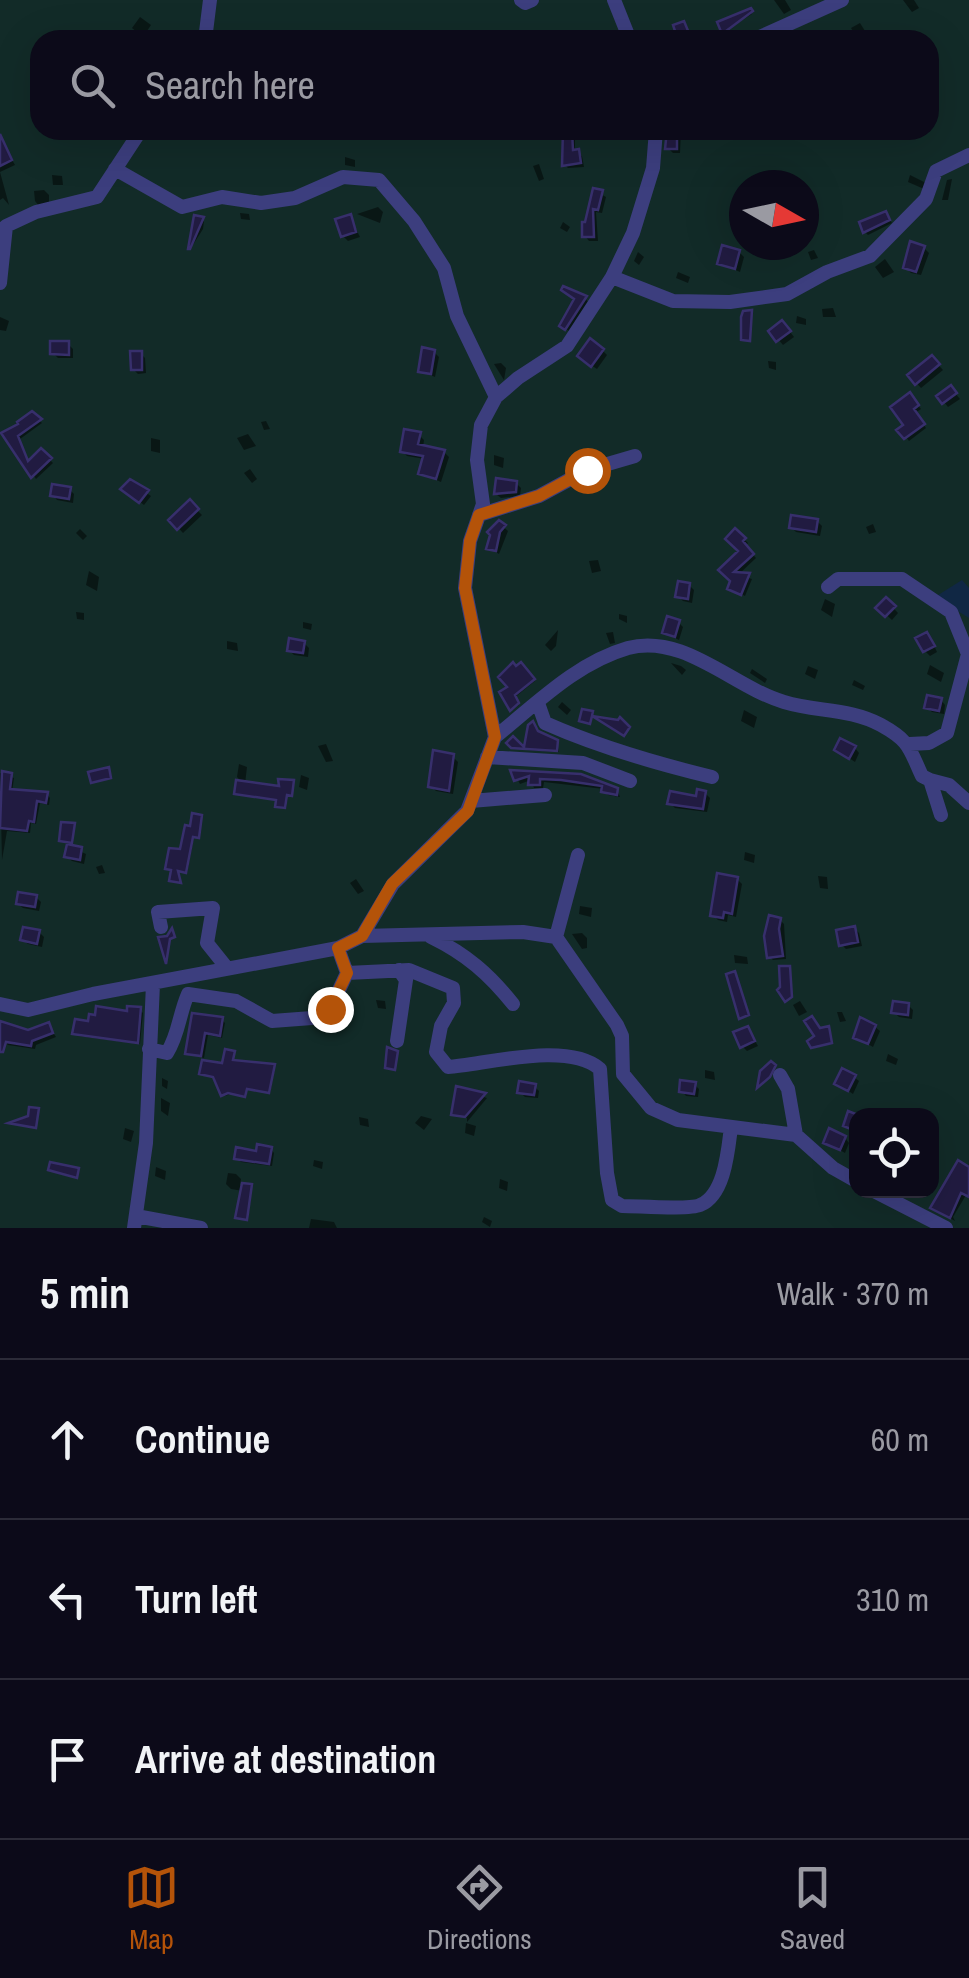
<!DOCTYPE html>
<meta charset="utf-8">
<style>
body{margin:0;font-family:"Archivo Narrow",sans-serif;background:#1a1826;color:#f1f3f6}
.controls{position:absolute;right:30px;bottom:30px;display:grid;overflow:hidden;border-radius:20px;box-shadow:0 10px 40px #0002}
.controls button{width:90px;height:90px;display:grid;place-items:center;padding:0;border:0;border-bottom:2px solid #2c2b38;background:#0c0a19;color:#f1f3f6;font:50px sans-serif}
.compass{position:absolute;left:729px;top:170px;width:90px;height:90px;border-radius:50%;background:#0c0a19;box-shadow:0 10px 40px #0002;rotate:99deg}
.stop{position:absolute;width:30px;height:30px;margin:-22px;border:8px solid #b45309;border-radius:50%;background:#fff}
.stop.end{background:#b45309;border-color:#fff;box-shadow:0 2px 10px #0008}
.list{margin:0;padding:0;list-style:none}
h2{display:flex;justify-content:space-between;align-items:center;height:130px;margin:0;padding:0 40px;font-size:42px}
h2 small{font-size:32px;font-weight:400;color:#9a9aa2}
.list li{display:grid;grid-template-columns:65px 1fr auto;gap:30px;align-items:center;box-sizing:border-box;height:160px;padding:0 40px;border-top:2px solid #2c2b38}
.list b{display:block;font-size:38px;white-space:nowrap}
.list em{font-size:32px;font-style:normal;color:#9a9aa2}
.icon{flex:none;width:55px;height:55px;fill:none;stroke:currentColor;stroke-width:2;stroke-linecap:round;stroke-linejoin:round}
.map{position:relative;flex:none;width:969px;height:1228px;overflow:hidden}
.search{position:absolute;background:#0c0a19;box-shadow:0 10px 40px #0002;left:30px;right:30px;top:30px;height:110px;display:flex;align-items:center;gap:25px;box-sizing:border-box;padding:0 35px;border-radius:30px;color:#9a9aa2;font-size:38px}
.sheet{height:610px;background:#0c0a19}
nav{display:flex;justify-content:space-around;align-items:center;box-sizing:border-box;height:140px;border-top:2px solid #2c2b38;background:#0c0a19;font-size:28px;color:#9a9aa2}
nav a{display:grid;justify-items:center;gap:5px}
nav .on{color:#b45309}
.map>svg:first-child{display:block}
.green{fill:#122b28;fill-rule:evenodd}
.water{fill:#102744}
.shadow{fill:#0007}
.building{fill:#211b41;stroke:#372f6c;stroke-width:2.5}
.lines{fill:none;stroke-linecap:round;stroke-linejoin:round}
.minor{stroke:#3c3e7e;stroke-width:14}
.route{stroke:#b45309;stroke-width:12}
</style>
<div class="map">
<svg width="969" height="1228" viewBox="0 0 969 1228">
<rect width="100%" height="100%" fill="#100e21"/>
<path class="green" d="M0 0H969V1228H0ZM40 40H929V130H40ZM744 185H804V245H744ZM856 1116H932V1190H856Z"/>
<path class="water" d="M962 580 969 588V618L935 597Z"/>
<path class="shadow" d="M774 0H785L791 10 784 14Z
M903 0H914L919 8 912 12Z
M750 11 752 14 724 32Z
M140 17 151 25 143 37 132 28Z
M860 23 865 31 856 36 851 28Z
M485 30 493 33 492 40H483Z
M86 130H95L101 135 98 139Z
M667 130H681L680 153H673L668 148Z
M571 132 575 135V152L582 156 584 167 568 168 565 165Z
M5 148 15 165 0 172 9 205 3 198 0 200V151Z
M345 157 355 160V167L345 165Z
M539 164 544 179 539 181 533 166Z
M52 175 62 176 63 185H53Z
M910 175 926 183 924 189 908 182Z
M952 179 948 200H942L947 180Z
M44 190 49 195V203L39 206 35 201 34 191Z
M595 191 606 197 602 213 596 212 598 241H589L585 236Z
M378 207 383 212 380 223 357 214Z
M240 213 249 214 250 220 241 219Z
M885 214 892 223 868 235 865 232Z
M350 217 360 237 348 241 343 236Z
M196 218 204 221 203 229 191 248Z
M563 222 570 227 567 232 560 228Z
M924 248 929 253 921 275 911 273 906 268Z
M814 250 818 258 811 260 808 252Z
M638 252 644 257 639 265 634 261Z
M739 252 744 257 740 272 720 263Z
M885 259 894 272 883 278 875 267Z
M678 272 690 277 688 283 676 278Z
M585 298 588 302 569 331 562 326Z
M833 308 836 317H823L822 309Z
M797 316 806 319V325L796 323Z
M0 317 9 321 6 331 0 330Z
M787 328 794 337 783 345 771 331Z
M68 344 73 349V358H58L53 353Z
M603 351 607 355 597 369 585 361Z
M434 352 439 357 435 377 421 371Z
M141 354 145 358 146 373 138 374 133 369Z
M932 358 943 370 921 388 910 376Z
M768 361 776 362V370L769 368Z
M501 363 506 368 504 380 494 364Z
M955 393 960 399 948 407 939 396Z
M913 399 921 409 915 413 926 428 909 441 900 430 906 426Z
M32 414 42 423 20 439 29 463 41 451 53 463 36 479 5 434Z
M266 421 270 429 264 430 261 422Z
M248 434 256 446 244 450 237 438Z
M419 435 424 440 423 448 444 452 449 457 441 482 420 473 425 459 407 456 402 451Z
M151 438 160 440V453L151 451Z
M494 455 504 458 503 468 494 465Z
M250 469 257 479 252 483 244 473Z
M130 482 151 496 144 505 127 492Z
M516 483 521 488 520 496 501 498 496 494Z
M70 490 74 494 73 503 57 500 53 495Z
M190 503 202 515 183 533 171 520Z
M817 521 822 526 820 536 796 532 792 528Z
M499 523 508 531 499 554 489 548Z
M873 524 876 532 869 534 866 527Z
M80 529 87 536 83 540 76 533Z
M736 531 748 543 745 546 756 558 738 575 752 579 745 596 730 588 733 581 722 570 741 551Z
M598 560 601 571 592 573 589 561Z
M89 571 99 577 97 591 86 585Z
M689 585 694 590 692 603 683 601 678 596Z
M825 599 835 604 832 617 821 610Z
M886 600 898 613 892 620 879 608Z
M76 612 84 613V620L77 619Z
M619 614 627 616V623L619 619Z
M303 622 312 624 311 630 303 628Z
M678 622 683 627 679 640 665 633Z
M558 630 556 646 551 651 545 645Z
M613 632 615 643 610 644 606 633Z
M931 639 937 652 930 656 925 651Z
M227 641 237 643 238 651 227 649Z
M304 643 309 648 308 657 294 655 289 650Z
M671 663 681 666 686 670 682 675Z
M521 665 535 681 514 698 519 705 513 710 502 693 511 688 516 669Z
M930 665 944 673 941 682 927 674Z
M808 666 818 670 815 679 805 674Z
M752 669 767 679 765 683 750 673Z
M854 680 865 686 863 690 852 685Z
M941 700 945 705 944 714 932 712 927 707Z
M562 702 571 710 567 715 558 707Z
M744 710 757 717 754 728 741 721Z
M530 726 557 742 559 752 526 750Z
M326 744 333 761 326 762 318 746Z
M855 748 859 753 855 762 837 750Z
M453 757 458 762 453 794 436 791 431 786Z
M239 764 247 767 245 784 282 789 293 783V796H288L286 809 278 807 279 801 239 794 244 784 237 777Z
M0 773 14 778 12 792 47 794 50 798 49 805 40 803 36 824 31 823 30 833 7 831 2 860Z
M514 773 580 776 617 790 620 797 608 795 604 789 544 782 543 788H534L531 780 520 784Z
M301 775 309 778 307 790 299 787Z
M705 793 710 798 707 812 675 808 670 803 698 799Z
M201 817 200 838 194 837 187 873 177 871 181 883 174 882 173 871 168 869 182 852 192 829Z
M74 826 73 848 86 854 84 864 72 861 67 857 70 843 62 840Z
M745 852 755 855 754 863 744 860Z
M102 865 105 873 99 874 96 867Z
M818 876 827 877 828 889 820 888Z
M356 879 364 891 358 894 350 883Z
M737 879 742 884 736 917 728 915 727 922 718 920 713 915Z
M36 897 41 902 39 911 23 908 18 904Z
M580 906 592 908 591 917 579 914Z
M780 920 784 924 786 959 773 960 770 957Z
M854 928 859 933 862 946 846 949 841 944Z
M39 932 44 937 42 947 28 944 23 940Z
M582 933 587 938V948L582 949 572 934Z
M734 955 747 957 748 964 735 963Z
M376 1000 385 1001 386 1009 378 1008Z
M800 1001 807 1012 799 1016 793 1005Z
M908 1005 913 1010 912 1019 899 1017 894 1012Z
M140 1010 143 1013 140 1044 78 1036 75 1033 90 1024Z
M837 1012H842L846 1021 840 1022Z
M194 1016 222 1020 225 1023 222 1038 208 1035 204 1058 188 1053Z
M0 1024 28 1032 48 1025 56 1037 36 1045 35 1049 8 1045 0 1037Z
M875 1027 880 1031 873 1047 856 1037Z
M748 1029 758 1046 747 1051 742 1046Z
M233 1053 234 1063 275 1068 270 1093 248 1089 246 1097 231 1094 225 1096 216 1077 202 1073 224 1066Z
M888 1054 898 1059 896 1065 886 1061Z
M705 1070 714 1072 715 1080 705 1078Z
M854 1077 859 1081 853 1094 837 1083Z
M162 1078 168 1081 167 1089 162 1086Z
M694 1084 699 1089 698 1097 686 1096 682 1091Z
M534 1086 539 1091 538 1098 525 1097 520 1092Z
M458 1089 487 1098 467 1122V1118L454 1114Z
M161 1098 170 1103 168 1116 161 1111Z
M421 1116 432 1119 424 1130 415 1123Z
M359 1117 368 1119 369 1127 360 1125Z
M466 1123 476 1126 474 1136 465 1133Z
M125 1128 134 1131 131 1142 123 1139Z
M845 1138 849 1143 845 1153 826 1142Z
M271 1149 274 1153 272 1166 241 1162 237 1158Z
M314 1160 323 1162 322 1169 313 1166Z
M156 1167 166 1171 165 1180 155 1176Z
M969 1170V1197L966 1195 953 1217 955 1221 933 1208Z
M228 1173 236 1174 241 1179 240 1185 252 1188 248 1221 238 1217 243 1191 231 1189 226 1184Z
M500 1179 508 1182 507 1191 499 1188Z
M484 1217 492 1221 490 1227 482 1222Z
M311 1219 334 1222 337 1228H309Z"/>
<path class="building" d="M751 8 753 11 722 34 717 22Z
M684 21 691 38 678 40 673 25Z
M563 130H572L573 150 579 149 581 163 562 166Z
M667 130H677V149H665Z
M0 134 12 160 0 166Z
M593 188 603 190 598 210 593 209 594 237H582V222H585Z
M886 211 890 220 863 233 859 222Z
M351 214 356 232 341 237 335 219Z
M194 215 204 217 190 249H188Z
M910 241 925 246 916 272 903 268Z
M722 245 740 250 735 269 717 264Z
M563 286 587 296 565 330 559 326 574 299 561 290Z
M752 310 750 341 741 340V317L743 311Z
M782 320 791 331 776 342 768 331Z
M590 338 604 349 591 367 577 356Z
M50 341H69V355L50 354Z
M422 347 435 350 431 374 418 372Z
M130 351H142V370H131Z
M932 355 940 364 915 385 907 375Z
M951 385 957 393 942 404 936 396Z
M910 392 919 405 914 409 925 424 904 439 896 430 903 425 890 407Z
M32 411 42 419 18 436 28 461 41 448 52 458 31 478 1 433 18 424 17 422Z
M404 429 421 432 418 444 445 450 436 479 418 474 423 456 400 452Z
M496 478 517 481 516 492 494 494Z
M130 479 149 490 139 503 120 489Z
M52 484 71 487 69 499 50 496Z
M190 499 199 509 177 530 168 520Z
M791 515 818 519 816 532 789 528Z
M499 520 506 525 500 532 496 551 486 549 490 535 487 532Z
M735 528 746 538 743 541 754 554 734 572 750 573 741 595 727 589 730 581 718 570 738 551 725 539Z
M678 581 690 583 688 599 675 597Z
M886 597 896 606 885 617 875 608Z
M667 616 680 620 675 637 662 633Z
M927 632 935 646 923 652 915 638Z
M289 638 305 641 303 653 287 651Z
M513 662 516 666 521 662 535 679 515 695 519 703 510 711 499 692 507 687 498 677Z
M927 695 942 698 939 711 924 708Z
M582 709 593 711 592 716 618 720 620 717 630 727 624 736 592 716 590 724 579 721Z
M533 721 538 731 558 740 557 751 511 748 506 743 513 736 524 747 528 725Z
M840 738 856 746 849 759 834 750Z
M433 750 454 754 449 791 428 787Z
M109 767 111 778 91 783 88 772Z
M510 770 581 774 618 788 617 795 601 792 602 786 561 780 540 779V785H528L529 776 514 781Z
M2 771 12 773 10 789 48 792 46 803 37 801 34 822 29 821 27 831 0 828Z
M278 779 294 780 292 796 287 795 285 808 275 807 276 800 234 794 236 780 279 786Z
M697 789 706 791 703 809 667 804 670 791 696 796Z
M192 813 202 815 199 838 193 837 186 873 178 871 181 883 169 881 171 870 165 869 169 848 180 849 185 825 190 826Z
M61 822 75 823 72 843 59 841Z
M67 844 82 847 80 860 64 857Z
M717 873 738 877 732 914 724 912 723 918 710 916Z
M18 892 37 895 35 907 16 904Z
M769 915 781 918 779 929 783 956 767 958 764 936Z
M855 926 858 942 839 946 836 930Z
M23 927 40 930 37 944 20 940Z
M172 928 175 937 170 939 166 964 158 937 167 936Z
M779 966H790L792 997 785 1002 777 990 780 987Z
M735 971 749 1015 739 1019 726 974Z
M893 1001 909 1003 908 1015 891 1013Z
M96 1006 127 1011V1006L141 1007 138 1043 72 1034 75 1019 88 1021 89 1014 95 1015Z
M192 1013 223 1017 220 1036 205 1033 201 1056 185 1054Z
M812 1016 820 1028 829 1026 832 1043 811 1048 807 1041 814 1036 804 1021Z
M860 1017 876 1025 868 1044 853 1038Z
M0 1021 28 1030 49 1022 53 1033 32 1041 31 1046 6 1042 3 1052H0Z
M748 1026 755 1041 740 1048 733 1032Z
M387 1047 398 1051 395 1070 385 1068Z
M225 1049 235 1051 233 1060 275 1064 269 1093 247 1089 245 1097 228 1093 221 1096 213 1077 199 1074 202 1060 222 1063Z
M771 1061 776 1065 770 1077 757 1088 760 1071Z
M842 1068 856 1075 848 1091 834 1084Z
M680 1080 696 1082 694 1094 679 1092Z
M519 1081 536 1084 534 1095 517 1093Z
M456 1086 486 1093 465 1117 451 1115Z
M29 1107 39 1108 36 1128 8 1123 28 1116Z
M848 1111 856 1114V1131L843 1126Z
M829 1128 846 1136 840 1150 823 1143Z
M257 1144 272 1147 269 1164 234 1159 236 1147 256 1151Z
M958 1160 969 1167V1197L961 1193 950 1218 930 1208Z
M50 1162 79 1168 77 1178 48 1170Z
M242 1183 252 1184 247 1220 235 1218Z"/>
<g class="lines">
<path class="minor" d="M521 0 525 3 532 0
M614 0 630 40
M205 40 210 0
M753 40 842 0
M115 169 182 207 222 197 261 203 295 198 343 177 379 180 414 221 444 268 457 316 496 397
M612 277 673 301 730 302 787 294 827 272 870 256 926 199 936 171 969 155
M0 283 6 226 36 212 97 197 141 130
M479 515 539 496 587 470 635 456
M828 587 838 579H902L951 612 968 654 947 733 929 743 910 744
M538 703 545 723C599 747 654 763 712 777
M495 737C536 704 576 663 628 648 684 633 733 687 784 702 817 712 849 708 881 725 910 741 909 748 922 776L930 780 941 815
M487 757 583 763 630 781
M930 780 949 785 969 803
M471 801 545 795
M161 927 158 912 213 908 207 943 227 968
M362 936 523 932 556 937 617 1025 622 1036 623 1074 651 1108 678 1120 796 1135 833 1168 856 1181
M431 937C466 954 489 974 513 1004
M556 937 578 855
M338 948 347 973 409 970 453 988 454 1003 441 1026 436 1052 448 1067C487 1064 568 1041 600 1069L607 1173 612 1200 622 1206C638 1206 689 1210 700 1205 725 1195 728 1150 731 1127
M0 1004 28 1010 93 994 338 948 362 936 393 884 467 811 495 737 465 588 470 541 483 504 477 460 481 425 496 397 518 378 567 346 612 277 633 233 653 168 656 130
M397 1041 406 980 399 970
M149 1049 167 1053C179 1034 179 1014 188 994L236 1001 272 1021 312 1018 330 1009 347 973
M780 1075 788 1089 796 1135
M872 1190 946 1228
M136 1216 201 1228
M134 1228 146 1143 153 984"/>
</g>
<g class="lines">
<path class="route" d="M330 1009 347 973 338 948 362 936 392 884 468 811 495 737 465 588 470 541 479 515 539 496 587 470"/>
</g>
</svg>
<div class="controls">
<button><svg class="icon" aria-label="locate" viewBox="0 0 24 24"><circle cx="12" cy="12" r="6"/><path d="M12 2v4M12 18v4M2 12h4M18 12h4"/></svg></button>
</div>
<svg class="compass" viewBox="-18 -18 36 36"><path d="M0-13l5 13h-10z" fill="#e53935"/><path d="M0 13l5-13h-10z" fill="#9a9aa2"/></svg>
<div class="stop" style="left:587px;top:470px"></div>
<div class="stop end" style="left:330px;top:1009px"></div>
<div class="search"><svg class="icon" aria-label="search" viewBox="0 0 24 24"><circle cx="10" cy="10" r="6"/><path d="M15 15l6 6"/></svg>Search here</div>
</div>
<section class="sheet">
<h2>5 min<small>Walk · 370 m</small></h2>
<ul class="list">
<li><svg class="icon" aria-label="ahead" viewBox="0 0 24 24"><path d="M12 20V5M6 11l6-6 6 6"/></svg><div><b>Continue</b></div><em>60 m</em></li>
<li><svg class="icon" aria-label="left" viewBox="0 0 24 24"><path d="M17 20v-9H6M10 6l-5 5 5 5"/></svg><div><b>Turn left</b></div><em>310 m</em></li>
<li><svg class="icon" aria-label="arrive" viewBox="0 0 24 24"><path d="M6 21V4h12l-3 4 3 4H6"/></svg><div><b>Arrive at destination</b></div></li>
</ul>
</section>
<nav>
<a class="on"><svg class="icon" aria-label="map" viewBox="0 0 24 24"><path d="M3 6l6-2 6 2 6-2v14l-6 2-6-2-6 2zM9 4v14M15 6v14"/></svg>Map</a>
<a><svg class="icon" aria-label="directions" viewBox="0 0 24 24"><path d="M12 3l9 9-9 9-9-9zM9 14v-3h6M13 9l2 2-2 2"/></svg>Directions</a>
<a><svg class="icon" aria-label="saved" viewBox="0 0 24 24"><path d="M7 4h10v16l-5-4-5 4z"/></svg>Saved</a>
</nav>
